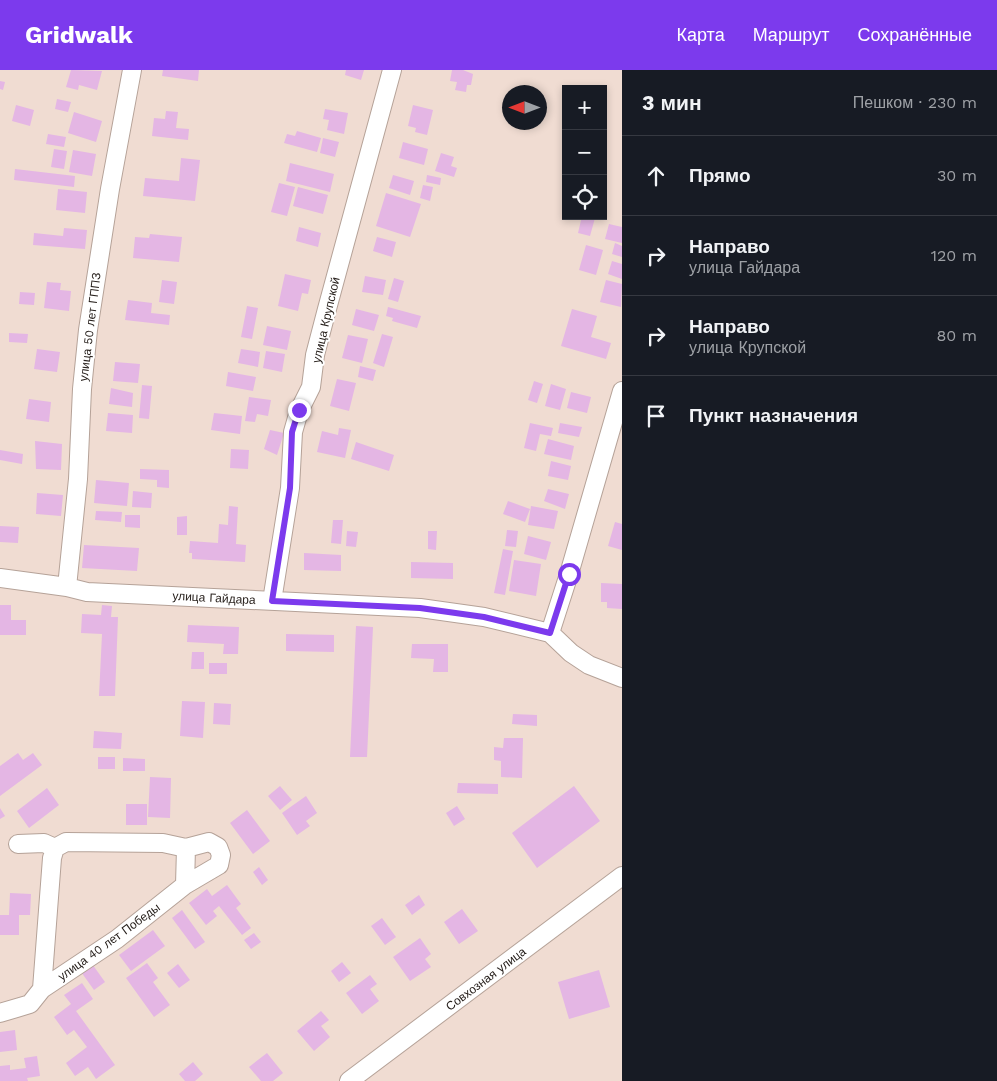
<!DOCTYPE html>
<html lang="ru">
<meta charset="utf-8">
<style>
body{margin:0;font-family:"Work Sans",sans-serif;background:#20242c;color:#f1f3f6}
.controls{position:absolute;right:15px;top:15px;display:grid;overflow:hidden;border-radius:0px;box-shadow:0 2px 8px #0003}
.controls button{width:45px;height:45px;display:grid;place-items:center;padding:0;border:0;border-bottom:1px solid #363941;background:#171b24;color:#f1f3f6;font:25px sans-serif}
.compass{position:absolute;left:502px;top:15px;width:45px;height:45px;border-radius:50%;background:#171b24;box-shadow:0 2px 8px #0003;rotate:270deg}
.stop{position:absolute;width:15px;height:15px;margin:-11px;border:4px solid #7c3aed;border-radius:50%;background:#fff}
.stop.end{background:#7c3aed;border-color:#fff;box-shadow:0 1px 5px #0008}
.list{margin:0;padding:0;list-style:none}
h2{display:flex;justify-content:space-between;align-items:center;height:65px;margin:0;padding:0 20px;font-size:21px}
h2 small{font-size:16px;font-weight:400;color:#9ea1a6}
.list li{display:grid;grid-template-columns:32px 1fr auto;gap:15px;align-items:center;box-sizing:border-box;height:80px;padding:0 20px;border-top:1px solid #363941}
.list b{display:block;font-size:19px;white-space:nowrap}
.list p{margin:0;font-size:16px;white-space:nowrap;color:#9ea1a6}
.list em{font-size:16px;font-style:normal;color:#9ea1a6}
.icon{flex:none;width:28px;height:28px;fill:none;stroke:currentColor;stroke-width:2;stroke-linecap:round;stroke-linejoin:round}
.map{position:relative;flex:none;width:622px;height:1011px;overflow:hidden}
header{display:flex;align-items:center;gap:30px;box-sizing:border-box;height:70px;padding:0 25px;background:#7c3aed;color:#fff}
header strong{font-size:24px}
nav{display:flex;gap:28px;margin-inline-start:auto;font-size:18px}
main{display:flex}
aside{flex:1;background:#171b24}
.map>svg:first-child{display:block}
.building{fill:#e4b6e4}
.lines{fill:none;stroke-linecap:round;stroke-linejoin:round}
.minor-casing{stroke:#b5a298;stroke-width:20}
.minor{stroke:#fff;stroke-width:18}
.route{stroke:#7c3aed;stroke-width:6}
.labels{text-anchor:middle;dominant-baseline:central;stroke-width:4;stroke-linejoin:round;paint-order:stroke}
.street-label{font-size:12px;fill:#28211d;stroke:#fff}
</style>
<header>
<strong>Gridwalk</strong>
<nav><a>Карта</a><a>Маршрут</a><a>Сохранённые</a></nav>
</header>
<main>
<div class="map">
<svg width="622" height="1011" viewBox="0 0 622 1011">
<rect width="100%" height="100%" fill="#f0dcd2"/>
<path class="building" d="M71 0 102 1 97 20 79 15 78 20 66 17Z
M163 0H199L198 11 162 6Z
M346 0H364L361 10 345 5Z
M452 0H463L473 4 471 15H467L466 22 455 20 457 12 450 11Z
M0 11 5 12 3 20 0 19Z
M57 29 71 32 68 42 55 39Z
M16 35 34 40 30 56 12 51Z
M413 35 433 40 427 65 415 62 416 58 408 56Z
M325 39 348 43 344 64 327 60 329 50 323 49Z
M166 41 178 42 176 58 189 59 188 70 152 66 154 48 165 49Z
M74 42 102 51 96 72 68 63Z
M297 61 321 68 317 82 284 73 287 64 295 66Z
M48 64 66 67 64 77 46 74Z
M323 68 339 72 335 87 320 83Z
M403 72 428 79 424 95 399 88Z
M54 79 67 81 64 99 51 97Z
M73 80 96 84 92 106 69 102Z
M441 83 454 87 451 96 457 98 454 107 435 101Z
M181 88 200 90 195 131 143 126 145 108 179 111Z
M290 93 334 104 330 122 286 111Z
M15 99 75 106 74 117 14 110Z
M393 105 414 111 410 125 389 118Z
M427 105 441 108 440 115 426 112Z
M279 113 295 117 287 146 271 142Z
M423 115 433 117 430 131 420 128Z
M298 117 328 125 323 144 293 136Z
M58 119 87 122 85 143 56 140Z
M386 123 421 134 410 167 376 156Z
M582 146 595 148 590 166 578 163Z
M609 154 622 157V173L605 169Z
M299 157 321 163 318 177 296 171Z
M64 158 87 160 85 179 33 175 34 163 63 166Z
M150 164 182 167 179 192 133 188 135 167 149 168Z
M377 167 396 172 392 187 373 181Z
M615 173 622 176V187L612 184Z
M586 175 603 180 596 205 579 200Z
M612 191 622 194V209L608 204Z
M285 204 311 210 308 224 302 223 298 241 278 236Z
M365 206 386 210 383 225 362 222Z
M394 208 404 211 398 232 388 229Z
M162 210 177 212 174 234 159 232Z
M606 210 622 214 621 237 600 232Z
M47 212 61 213 60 220 71 221 69 241 44 238Z
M20 222 35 223 34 235 19 234Z
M128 230 152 233 151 243 170 245 169 255 125 250Z
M247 236 258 238 252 269 241 267Z
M388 237 421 246 417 258 392 251 393 248 386 246Z
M356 239 379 245 374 261 352 255Z
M572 239 597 246 591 267 611 273 606 289 561 276Z
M267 256 291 261 287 280 263 275Z
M9 263 28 264 27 273 9 272Z
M382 264 393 267 384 297 373 293Z
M348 265 368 269 362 293 342 288Z
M37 279 60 282 57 302 34 299Z
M241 279 260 282 258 297 238 293Z
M266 281 285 284 282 302 263 298Z
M115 292 140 294 138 313 113 311Z
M360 296 376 300 373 311 358 307Z
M228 302 256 307 253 321 226 316Z
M337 309 356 313 349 341 330 336Z
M534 311 543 314 537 333 528 330Z
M551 314 566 319 560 340 545 336Z
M142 315 152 316 149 349 139 348Z
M111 318 133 323 132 337 109 334Z
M571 322 591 327 587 343 567 338Z
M249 327 271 330 268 346 257 344 255 352 245 351Z
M29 329 51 332 49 352 26 349Z
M108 343 133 345 132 363 106 361Z
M214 343 242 346 240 364 211 360Z
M530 353 553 358 551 366 540 364 536 381 524 378Z
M560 353 582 357 579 367 558 363Z
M339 358 351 360 345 388 317 382 322 361 338 365Z
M270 360 284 363 277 385 264 379Z
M548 369 574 376 571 390 544 384Z
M35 371 62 374 61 400 36 399Z
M356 372 394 385 389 401 351 389Z
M231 379 249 380 248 399 230 398Z
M0 380 23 384 22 394 0 390Z
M551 391 571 396 568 410 548 406Z
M140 399 169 400V418L157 417V410L140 409Z
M96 410 129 413 127 436 94 433Z
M548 419 569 424 565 439 544 431Z
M133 421 152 423 151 438 132 437Z
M37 423 63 425 61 446 36 444Z
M508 431 530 439 525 452 503 444Z
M229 436 238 437 236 474 246 475 245 492 192 489V483H189L190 471 218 473 219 454 228 455Z
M531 436 558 441 554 459 528 455Z
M96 441 122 442 121 452 95 450Z
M125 445H140V458L125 457Z
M187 446V465H177V447Z
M333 450H343L341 474 331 473Z
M615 452 622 454V480L608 476Z
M0 456 19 457 18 473 0 472Z
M507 460 518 461 516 477 505 476Z
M347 461 358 462 356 477 346 476Z
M428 461H437L436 480 428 479Z
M528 466 551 472 546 490 524 484Z
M84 475 139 478 137 501 82 498Z
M503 479 513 481 505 525 494 523Z
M304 483 341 485V501L304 500Z
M514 490 541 494 536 526 509 521Z
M411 492 453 493V509L411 508Z
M601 513 622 514V539L607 538V532H601Z
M0 535H11V550H26V565H0Z
M102 535 112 536 111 547H118L115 626H99L102 564 81 563 82 544 101 545Z
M188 555 239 557 238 584H223L224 574 187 572Z
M356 556 373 557 367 687H350Z
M286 564 334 565V582L286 581Z
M412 574H448V602H433L434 589 411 588Z
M192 582H204V599H191Z
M209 593H227V604H209Z
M182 631 205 632 203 668 180 666Z
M214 633 231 634 230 655 213 654Z
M513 644 537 645V656L512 654Z
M94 661 122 663 121 679 93 678Z
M504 668H523L522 708 501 707V691L494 690V677L503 678Z
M18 683 23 690 33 683 42 695 0 726V696Z
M98 687H115V699H98Z
M123 688 145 689V701H123Z
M150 707 171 708 170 748 148 747Z
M458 713 498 714V724L457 723Z
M280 716 292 730 280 740 268 726Z
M574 716 600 751 537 798 512 763Z
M47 718 59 735 29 758 17 741Z
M306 726 317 743 306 751 310 756 297 765 282 743Z
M126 734H147V755H126Z
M457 736 465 749 454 756 446 743Z
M0 738 5 746 0 749Z
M247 740 270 771 253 784 230 753Z
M259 797 268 810 262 815 253 802Z
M227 815 241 834 236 838 251 858 242 865 219 836 213 841 217 846 206 855 189 833 207 819 212 826Z
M10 823 31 824 30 845H19V865H0V845H9Z
M419 825 425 835 412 845 405 835Z
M462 839 478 861 459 874 444 852Z
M182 840 205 872 195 879 172 848Z
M382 848 396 867 385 875 371 856Z
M153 860 165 876 131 901 119 885Z
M254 863 261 872 251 879 244 870Z
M420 868 431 884 425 889 431 897 410 911 393 887Z
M90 891 105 912 94 920 79 899Z
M342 892 351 903 339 912 331 901Z
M147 893 158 908 153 912 170 935 154 947 126 908Z
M178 894 190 910 179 918 167 903Z
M599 900 610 937 569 949 558 912Z
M370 905 377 914 370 919 379 931 362 944 346 923Z
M82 913 93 929 76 941 115 995 96 1009 88 997 75 1006 66 993 87 977 74 960 67 965 54 947 71 934 64 925Z
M321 941 329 950 321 956 330 967 314 981 297 961Z
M15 960 17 980 0 982V962Z
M267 983 283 1003 273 1011H261L249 997Z
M37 986 40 1006 27 1008 28 1011H0V996L10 995V1000L26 998 24 988Z
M193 992 203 1004 195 1011H185L179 1004Z"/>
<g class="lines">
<defs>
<path id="minor" d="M0 508 67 517 87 522 420 538 484 547 550 563 571 583 589 595 622 608
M67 517 78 409 82 319 88 260 110 119 132 0
M272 531 290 418 293 362 299 341 311 317 315 285 327 239 392 0
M550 563 569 504 622 321
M18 774 44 773 55 778
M42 919 52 788 55 778 66 772 163 773 186 778 209 772 218 777 221 785 219 795 185 815
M0 943 30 934 42 919 117 869 185 815 186 778
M349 1011 622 806"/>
</defs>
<use href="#minor" class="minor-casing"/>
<use href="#minor" class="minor"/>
</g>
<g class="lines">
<path class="route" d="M299 340 292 362 290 418 272 531 420 538 484 547 550 563 569 504"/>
</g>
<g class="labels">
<g class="street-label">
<text transform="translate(326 250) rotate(-77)">улица Крупской</text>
<text transform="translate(90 257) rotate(-83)">улица 50 лет ГППЗ</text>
<text transform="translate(214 528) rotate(3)">улица Гайдара</text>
<text transform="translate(109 872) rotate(-36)">улица 40 лет Победы</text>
<text transform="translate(486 909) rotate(-37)">Совхозная улица</text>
</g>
</g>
</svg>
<div class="controls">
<button>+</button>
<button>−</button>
<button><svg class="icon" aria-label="locate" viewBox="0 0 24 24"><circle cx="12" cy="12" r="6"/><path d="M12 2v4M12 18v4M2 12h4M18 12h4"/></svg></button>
</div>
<svg class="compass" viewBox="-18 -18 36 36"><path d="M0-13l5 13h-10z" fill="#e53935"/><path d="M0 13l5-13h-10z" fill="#9ea1a6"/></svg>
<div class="stop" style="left:569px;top:504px"></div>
<div class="stop end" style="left:299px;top:340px"></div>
</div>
<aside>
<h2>3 мин<small>Пешком · 230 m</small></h2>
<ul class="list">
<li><svg class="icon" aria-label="ahead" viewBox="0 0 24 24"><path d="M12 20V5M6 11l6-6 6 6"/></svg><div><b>Прямо</b></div><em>30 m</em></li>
<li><svg class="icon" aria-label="right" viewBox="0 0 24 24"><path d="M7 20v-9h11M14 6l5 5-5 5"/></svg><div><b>Направо</b><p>улица Гайдара</p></div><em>120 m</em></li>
<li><svg class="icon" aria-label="right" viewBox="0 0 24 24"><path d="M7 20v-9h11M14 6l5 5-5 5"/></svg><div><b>Направо</b><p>улица Крупской</p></div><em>80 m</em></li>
<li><svg class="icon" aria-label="arrive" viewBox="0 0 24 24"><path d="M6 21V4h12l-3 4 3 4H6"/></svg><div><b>Пункт назначения</b></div></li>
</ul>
</aside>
</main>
